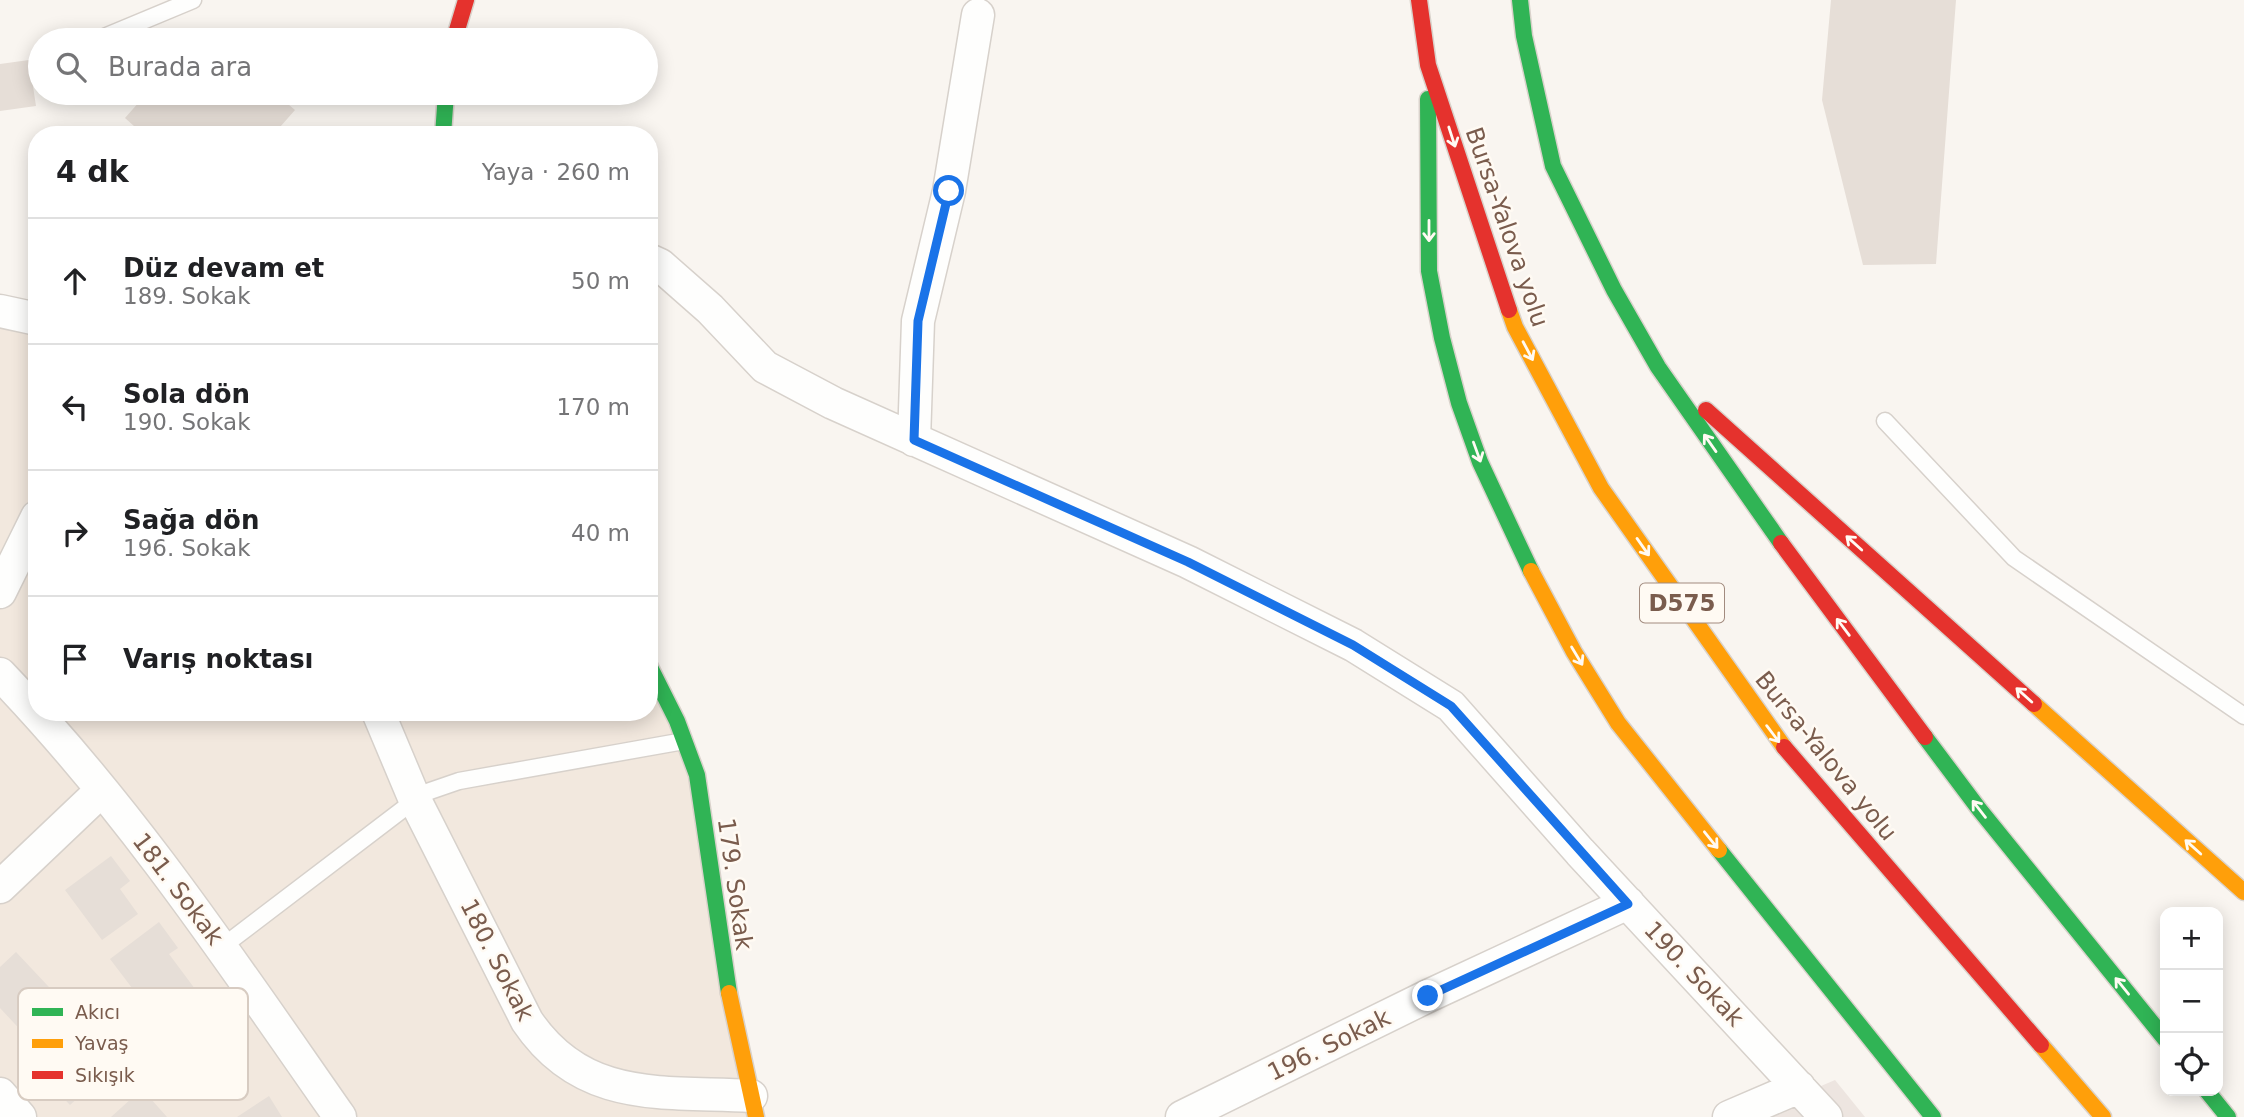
<!DOCTYPE html>
<html lang="tr">
<meta charset="utf-8">
<style>
body{margin:0;font-family:"DejaVu Sans",sans-serif;background:#f2f2f2;color:#202124}
.controls{position:absolute;right:21px;bottom:21px;display:grid;overflow:hidden;border-radius:14px;box-shadow:0 4px 18px #0003}
.controls button{width:63px;height:63px;display:grid;place-items:center;padding:0;border:0;border-bottom:2px solid #e0e0e0;background:#fff;color:#202124;font:35px sans-serif}
.stop{position:absolute;width:21px;height:21px;margin:-16px;border:5px solid #1a73e8;border-radius:50%;background:#fff}
.stop.end{background:#1a73e8;border-color:#fff;box-shadow:0 2px 7px #0008}
.list{margin:0;padding:0;list-style:none}
h2{display:flex;justify-content:space-between;align-items:center;height:91px;margin:0;padding:0 28px;font-size:30px}
h2 small{font-size:23px;font-weight:400;color:#757577}
.list li{display:grid;grid-template-columns:46px 1fr auto;gap:21px;align-items:center;box-sizing:border-box;height:126px;padding:0 28px;border-top:2px solid #e0e0e0}
.list b{display:block;font-size:26px;white-space:nowrap}
.list p{margin:0;font-size:23px;white-space:nowrap;color:#757577}
.list em{font-size:23px;font-style:normal;color:#757577}
.icon{flex:none;width:38px;height:38px;fill:none;stroke:currentColor;stroke-width:2;stroke-linecap:round;stroke-linejoin:round}
.map{position:relative;flex:none;width:2244px;height:1117px;overflow:hidden}
.search{position:absolute;background:#fff;box-shadow:0 4px 18px #0003;left:28px;top:28px;width:630px;height:77px;display:flex;align-items:center;gap:18px;box-sizing:border-box;padding:0 24px;border-radius:38px;color:#757577;font-size:26px}
.panel{position:absolute;background:#fff;box-shadow:0 4px 18px #0003;left:28px;top:126px;width:630px;height:595px;border-radius:28px}
.map>svg:first-child{display:block}
.residential{fill:#f2e8de}
.industrial{fill:#ede5e0}
.building{fill:#e6ded7}
.lines{fill:none;stroke-linecap:round;stroke-linejoin:round}
.lane-casing{stroke:#d7d1cb;stroke-width:19}
.street-casing{stroke:#d7d1cb;stroke-width:35}
.fast-casing{stroke:#d9d2cb;stroke-width:19}
.slow-casing{stroke:#d9d2cb;stroke-width:19}
.jam-casing{stroke:#d9d2cb;stroke-width:19}
.lane{stroke:#fefefd;stroke-width:16}
.street{stroke:#fefefd;stroke-width:32}
.fast{stroke:#30b455;stroke-width:16}
.slow{stroke:#ff9f0a;stroke-width:16}
.jam{stroke:#e5322d;stroke-width:16}
.oneway{stroke:#fffaf3}
.route{stroke:#1a73e8;stroke-width:9}
.labels{text-anchor:middle;dominant-baseline:central;stroke-width:5;stroke-linejoin:round;paint-order:stroke}
.shield{fill:#fffaf3;stroke:#a28b7f;stroke-width:2}
.shield-label{font-size:23px;font-weight:bold;fill:#7a5c4d}
.street-label{font-size:24px;fill:#7a5c4d;stroke:#fffaf3}
.key{fill:#fffaf3;stroke:#d7cbc1;stroke-width:2}
.key-label{font-size:19px;fill:#7a5c4d}
</style>
<div class="map">
<svg width="2244" height="1117" viewBox="0 0 2244 1117">
<rect width="100%" height="100%" fill="#f9f5f0"/>
<path class="residential" d="M0 311 37 319V712H649V665L677 721 756 1117H0Z"/>
<path class="industrial" d="M1835 1080 1865 1117H1749Z"/>
<path class="building" d="M1831 0H1956L1936 264 1863 265 1822 100Z
M29 60 36 106 0 111V64Z
M147 93H275L295 110 273 135H144L125 118Z
M111 856 130 881 120 889 138 914 102 940 65 890Z
M159 922 178 948 169 954 198 993 172 1013 161 999 148 1009 110 959Z
M16 952 64 1003 27 1037 0 1008V967Z
M60 1027 84 1053 95 1043 120 1070 105 1083 100 1078 70 1105 48 1082 60 1072 37 1047Z
M142 1089 167 1117H111Z
M269 1096 282 1117H237Z"/>
<g class="lines">
<defs>
<path id="lane" d="M97 40 193 0
M1885 421 2014 558 2244 716
M222 947 415 800 430 791 459 781 684 741"/>
<path id="street" d="M649 260 660 265 710 309 765 367 833 403 1188 562 1353 645 1451 706 1580 852 1826 1117
M0 311 37 319
M914 440 918 321 949 191 978 15
M0 592 37 517
M0 674C130 809 233 964 340 1117
M378 712 415 800 527 1021C583 1104 663 1091 751 1096
M0 887 102 790
M0 1094 20 1117
M1182 1117 1428 996 1628 903
M1729 1117 1799 1087"/>
<path id="fast" d="M1520 0 1524 36 1553 166 1614 290 1658 367 1781 543
M1428 99 1429 271 1442 338 1459 403 1480 462 1531 571
M443 135 446 93
M649 665 677 721 697 775 729 993
M1925 737 1979 809 2165 1039
M1719 850 1933 1117
M2207 1091 2228 1117"/>
<path id="slow" d="M1509 310 1515 327 1601 488 1784 747
M1531 571 1574 652 1618 723 1719 850
M2034 704 2244 892
M729 993 756 1117
M2041 1045 2103 1117"/>
<path id="jam" d="M1419 0 1428 65 1509 310
M454 40 466 0
M1706 410 2034 704
M1781 543 1925 737
M1784 747 2041 1045"/>
</defs>
<use href="#lane" class="lane-casing"/>
<use href="#street" class="street-casing"/>
<use href="#fast" class="fast-casing"/>
<use href="#slow" class="slow-casing"/>
<use href="#jam" class="jam-casing"/>
<use href="#lane" class="lane"/>
<use href="#street" class="street"/>
<use href="#fast" class="fast"/>
<use href="#slow" class="slow"/>
<use href="#jam" class="jam"/>
</g>
<defs><path id="oneway-shaft" d="M-6 0H5M1.5-3L5.5 0L1.5 3" fill="none" stroke-width="1.6" stroke-linecap="round" stroke-linejoin="round" transform="scale(1.75)"/></defs>
<g class="oneway">
<use href="#oneway-shaft" transform="translate(1452 137) rotate(72)"/>
<use href="#oneway-shaft" transform="translate(1429 231) rotate(90)"/>
<use href="#oneway-shaft" transform="translate(1528 351) rotate(62)"/>
<use href="#oneway-shaft" transform="translate(1710 443) rotate(-125)"/>
<use href="#oneway-shaft" transform="translate(1477 452) rotate(70)"/>
<use href="#oneway-shaft" transform="translate(1854 543) rotate(-138)"/>
<use href="#oneway-shaft" transform="translate(1643 547) rotate(55)"/>
<use href="#oneway-shaft" transform="translate(1843 627) rotate(-127)"/>
<use href="#oneway-shaft" transform="translate(1577 656) rotate(59)"/>
<use href="#oneway-shaft" transform="translate(2024 695) rotate(-138)"/>
<use href="#oneway-shaft" transform="translate(1773 734) rotate(53)"/>
<use href="#oneway-shaft" transform="translate(1979 809) rotate(-128)"/>
<use href="#oneway-shaft" transform="translate(1711 840) rotate(51)"/>
<use href="#oneway-shaft" transform="translate(2193 847) rotate(-138)"/>
<use href="#oneway-shaft" transform="translate(2122 986) rotate(-129)"/>
</g>
<g class="lines">
<path class="route" d="M949 191 918 321 914 440 1188 562 1353 645 1451 706 1628 904 1428 996"/>
</g>
<g class="labels">
<rect class="shield" x="1640" y="583.5" width="84" height="39" rx="5"/>
<g class="shield-label">
<text x="1682" y="603">D575</text>
</g>
<g class="street-label">
<text transform="translate(1507 227) rotate(71)">Bursa-Yalova yolu</text>
<text transform="translate(1826 756) rotate(51)">Bursa-Yalova yolu</text>
<text transform="translate(735 884) rotate(82)">179. Sokak</text>
<text transform="translate(178 889) rotate(53)">181. Sokak</text>
<text transform="translate(497 960) rotate(63)">180. Sokak</text>
<text transform="translate(1694 974) rotate(47)">190. Sokak</text>
<text transform="translate(1329 1045) rotate(-26)">196. Sokak</text>
</g>
</g>
<rect x="18" y="988" width="230" height="112" rx="10" class="key"/>
<rect x="32" y="1008" width="31" height="8" fill="#30b455"/>
<rect x="32" y="1039" width="31" height="9" fill="#ff9f0a"/>
<rect x="32" y="1071" width="31" height="8" fill="#e5322d"/>
<g class="key-label">
<text x="75" y="1019">Akıcı</text>
<text x="75" y="1050">Yavaş</text>
<text x="75" y="1082">Sıkışık</text>
</g>
</svg>
<div class="controls">
<button>+</button>
<button>−</button>
<button><svg class="icon" aria-label="locate" viewBox="0 0 24 24"><circle cx="12" cy="12" r="6"/><path d="M12 2v4M12 18v4M2 12h4M18 12h4"/></svg></button>
</div>
<div class="stop" style="left:949px;top:191px"></div>
<div class="stop end" style="left:1428px;top:996px"></div>
<div class="search"><svg class="icon" aria-label="search" viewBox="0 0 24 24"><circle cx="10" cy="10" r="6"/><path d="M15 15l6 6"/></svg>Burada ara</div>
<section class="panel">
<h2>4 dk<small>Yaya · 260 m</small></h2>
<ul class="list">
<li><svg class="icon" aria-label="ahead" viewBox="0 0 24 24"><path d="M12 20V5M6 11l6-6 6 6"/></svg><div><b>Düz devam et</b><p>189. Sokak</p></div><em>50 m</em></li>
<li><svg class="icon" aria-label="left" viewBox="0 0 24 24"><path d="M17 20v-9H6M10 6l-5 5 5 5"/></svg><div><b>Sola dön</b><p>190. Sokak</p></div><em>170 m</em></li>
<li><svg class="icon" aria-label="right" viewBox="0 0 24 24"><path d="M7 20v-9h11M14 6l5 5-5 5"/></svg><div><b>Sağa dön</b><p>196. Sokak</p></div><em>40 m</em></li>
<li><svg class="icon" aria-label="arrive" viewBox="0 0 24 24"><path d="M6 21V4h12l-3 4 3 4H6"/></svg><div><b>Varış noktası</b></div></li>
</ul>
</section>
</div>
